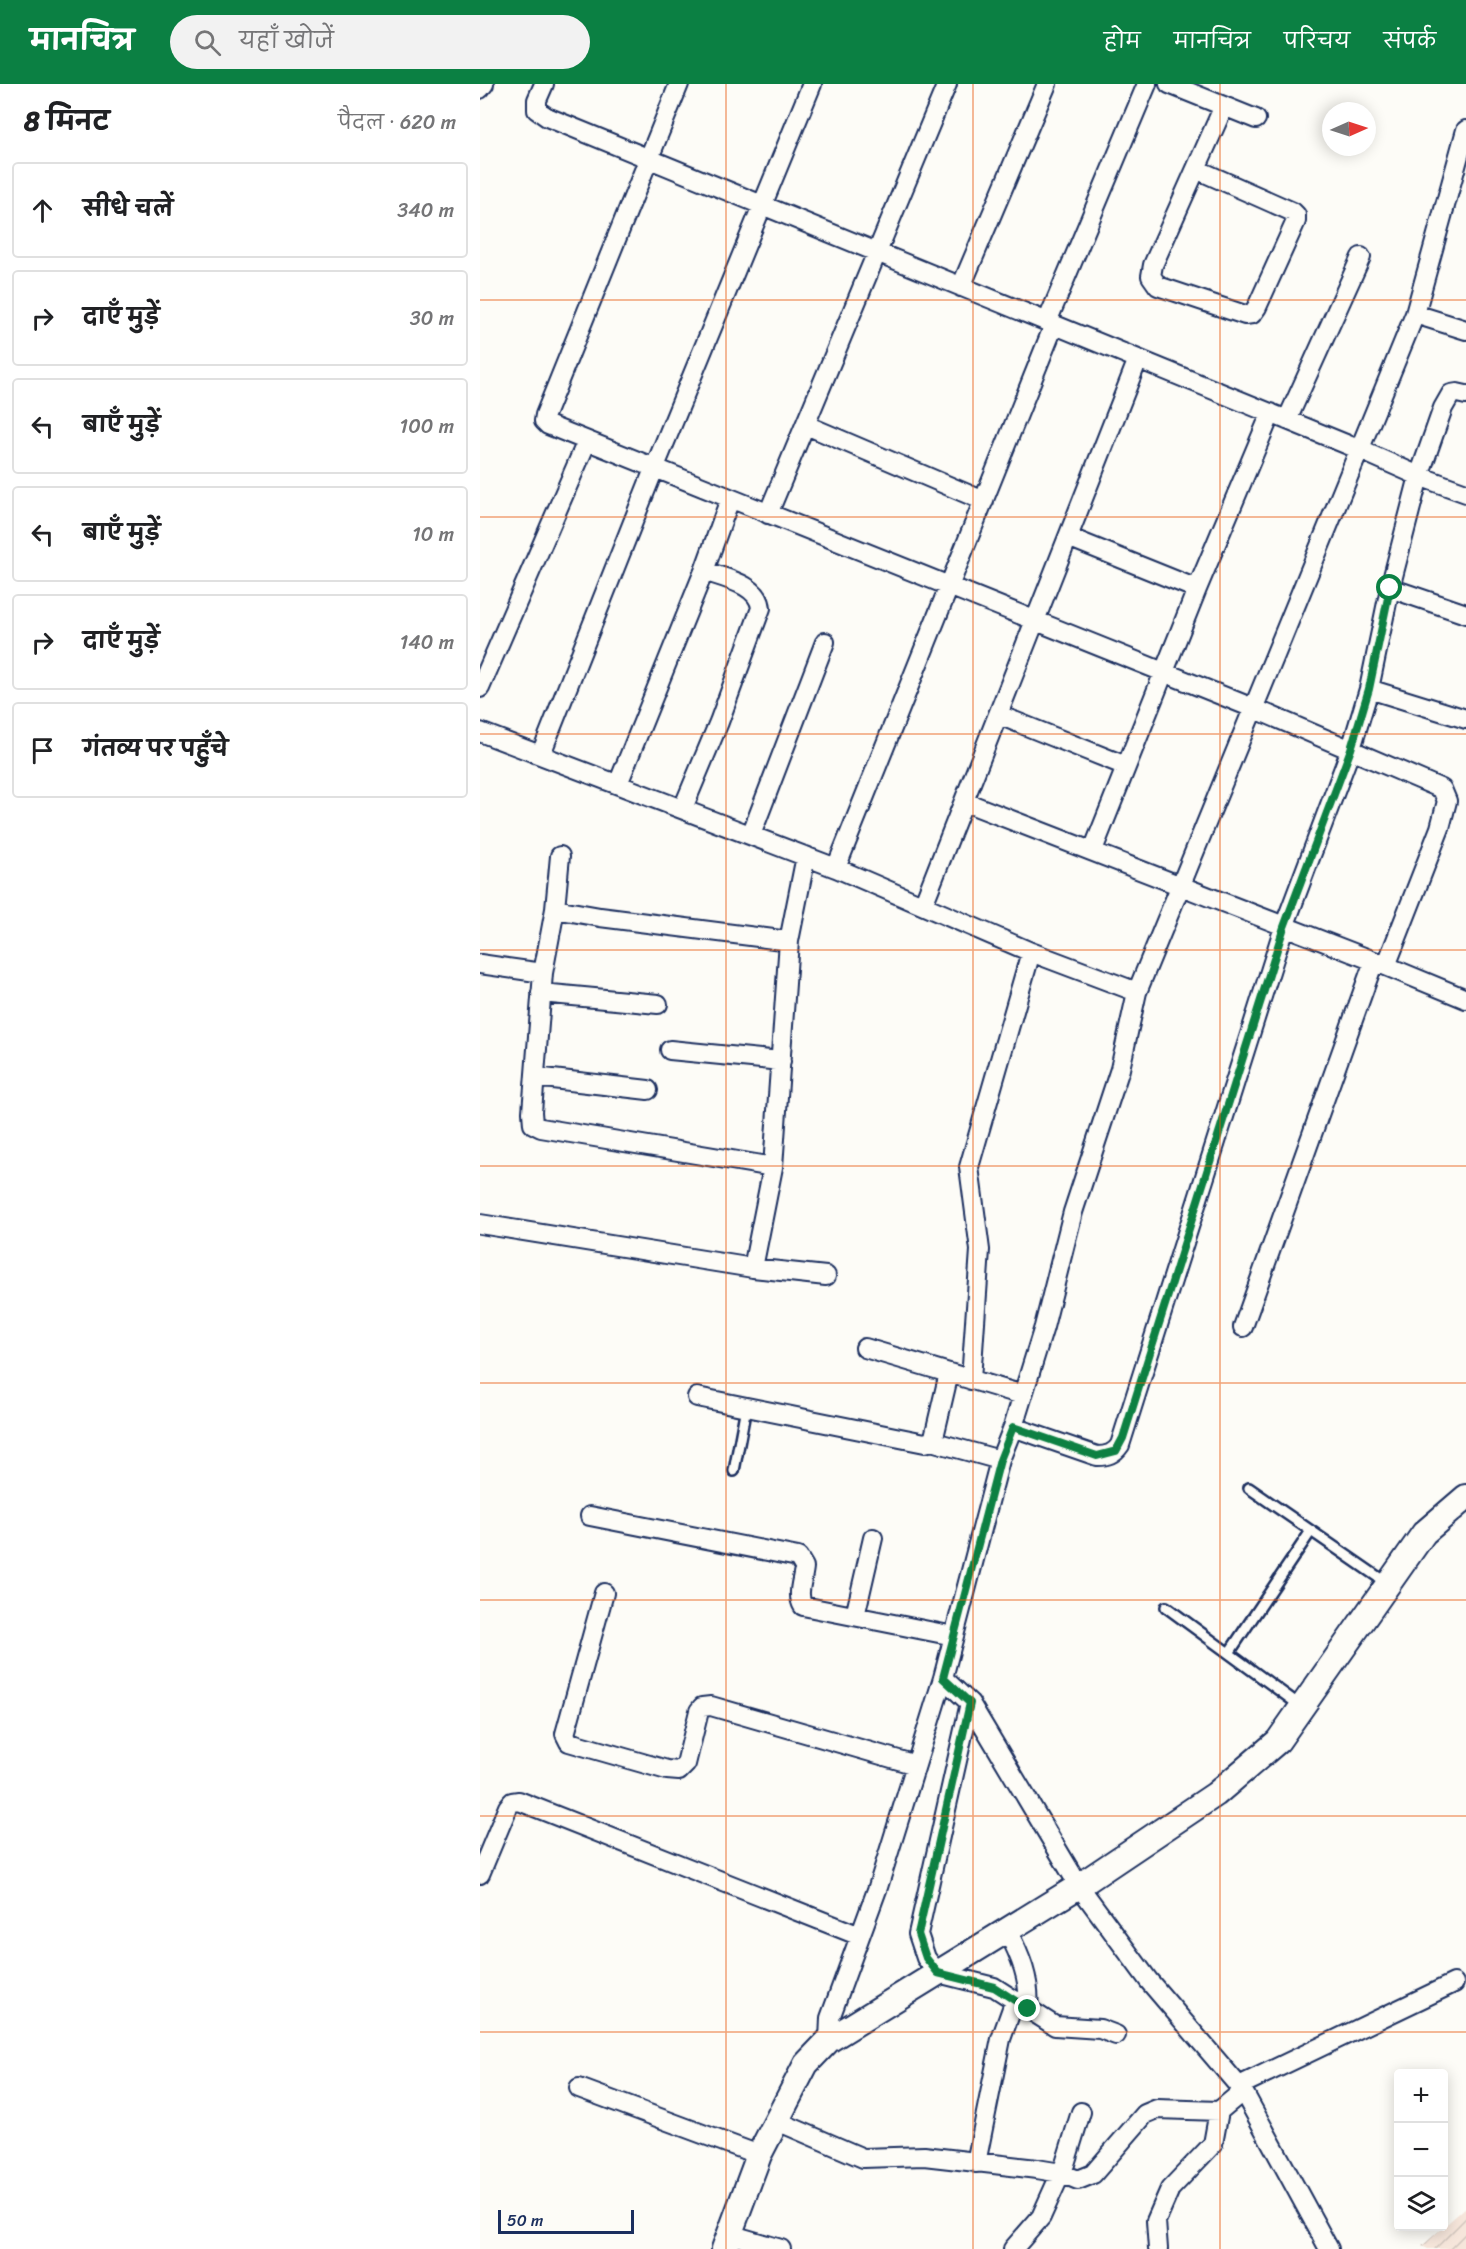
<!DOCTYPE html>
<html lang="hi">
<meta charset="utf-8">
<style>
body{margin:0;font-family:Sriracha,"Playpen Sans Deva",sans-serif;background:#f2f2f2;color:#202124}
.controls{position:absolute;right:18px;bottom:18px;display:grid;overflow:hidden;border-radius:6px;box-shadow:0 3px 15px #0003}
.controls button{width:54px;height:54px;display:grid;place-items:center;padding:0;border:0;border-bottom:2px solid #e0e0e0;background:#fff;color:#202124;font:30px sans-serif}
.compass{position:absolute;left:842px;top:18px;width:54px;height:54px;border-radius:50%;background:#fff;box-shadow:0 3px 15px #0003;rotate:87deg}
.scale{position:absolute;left:18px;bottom:15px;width:136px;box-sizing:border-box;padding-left:6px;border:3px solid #1b2f5e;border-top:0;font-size:16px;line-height:21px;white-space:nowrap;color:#1b2f5e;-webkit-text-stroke:4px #fdfcf7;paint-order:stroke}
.stop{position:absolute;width:18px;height:18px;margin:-14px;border:4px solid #0b8043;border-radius:50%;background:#fff}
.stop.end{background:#0b8043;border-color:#fff;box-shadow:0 2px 6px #0008}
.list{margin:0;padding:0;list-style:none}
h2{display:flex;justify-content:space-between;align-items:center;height:78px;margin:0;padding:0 24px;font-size:26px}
h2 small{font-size:20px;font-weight:400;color:#757577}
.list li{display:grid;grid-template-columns:39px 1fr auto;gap:18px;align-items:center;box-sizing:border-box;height:96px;margin:0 12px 12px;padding:0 12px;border:2px solid #e0e0e0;border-radius:6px}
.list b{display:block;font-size:22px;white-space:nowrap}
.list em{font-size:20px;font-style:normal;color:#757577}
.icon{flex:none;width:33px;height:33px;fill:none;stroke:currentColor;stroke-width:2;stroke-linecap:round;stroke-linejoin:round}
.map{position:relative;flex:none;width:986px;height:2165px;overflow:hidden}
header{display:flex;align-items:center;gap:36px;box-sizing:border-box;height:84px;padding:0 30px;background:#0b8043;color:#fff}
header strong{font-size:28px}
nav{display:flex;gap:33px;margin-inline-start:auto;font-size:21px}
.search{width:420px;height:54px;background:#f2f2f2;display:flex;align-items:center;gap:15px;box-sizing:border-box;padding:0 21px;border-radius:33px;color:#757577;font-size:22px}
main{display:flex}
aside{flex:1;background:#fff}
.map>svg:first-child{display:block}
.industrial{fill:url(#industrial-furrows)}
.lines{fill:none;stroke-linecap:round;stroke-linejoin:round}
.service-casing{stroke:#1b2f5e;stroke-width:14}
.minor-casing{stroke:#1b2f5e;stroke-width:22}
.tertiary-casing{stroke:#1b2f5e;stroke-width:28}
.service{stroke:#fdfcf7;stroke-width:9}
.minor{stroke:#fdfcf7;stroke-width:18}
.tertiary{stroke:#fdfcf7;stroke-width:24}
.route{stroke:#0b8043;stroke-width:8}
.grid{fill:none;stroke:#e8590c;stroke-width:1.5;stroke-opacity:0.55}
</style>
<header>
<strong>मानचित्र</strong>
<div class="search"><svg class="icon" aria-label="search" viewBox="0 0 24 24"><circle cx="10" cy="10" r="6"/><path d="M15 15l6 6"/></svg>यहाँ खोजें</div>
<nav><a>होम</a><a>मानचित्र</a><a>परिचय</a><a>संपर्क</a></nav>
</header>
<main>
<aside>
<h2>8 मिनट<small>पैदल · 620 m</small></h2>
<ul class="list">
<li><svg class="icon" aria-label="ahead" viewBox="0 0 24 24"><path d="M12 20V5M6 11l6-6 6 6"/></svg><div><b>सीधे चलें</b></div><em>340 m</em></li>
<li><svg class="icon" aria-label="right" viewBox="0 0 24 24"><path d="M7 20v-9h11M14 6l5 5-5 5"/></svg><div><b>दाएँ मुड़ें</b></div><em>30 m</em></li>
<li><svg class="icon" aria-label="left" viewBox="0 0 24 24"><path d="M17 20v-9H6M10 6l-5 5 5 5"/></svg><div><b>बाएँ मुड़ें</b></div><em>100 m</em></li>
<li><svg class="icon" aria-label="left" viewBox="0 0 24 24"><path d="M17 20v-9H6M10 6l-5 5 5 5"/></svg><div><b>बाएँ मुड़ें</b></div><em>10 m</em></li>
<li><svg class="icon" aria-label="right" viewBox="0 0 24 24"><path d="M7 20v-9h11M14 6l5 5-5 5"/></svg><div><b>दाएँ मुड़ें</b></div><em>140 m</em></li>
<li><svg class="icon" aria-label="arrive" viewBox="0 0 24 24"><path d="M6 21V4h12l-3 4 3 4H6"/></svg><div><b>गंतव्य पर पहुँचे</b></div></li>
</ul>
</aside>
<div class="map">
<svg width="986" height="2165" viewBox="0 0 986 2165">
<defs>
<pattern id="industrial-furrows" width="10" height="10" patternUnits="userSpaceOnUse" patternTransform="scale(1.5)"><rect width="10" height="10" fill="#f6e6db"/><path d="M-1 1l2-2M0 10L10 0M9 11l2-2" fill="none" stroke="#d2c6be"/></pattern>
</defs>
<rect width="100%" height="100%" fill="#fdfcf7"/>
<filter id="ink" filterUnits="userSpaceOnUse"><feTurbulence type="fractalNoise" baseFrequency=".0167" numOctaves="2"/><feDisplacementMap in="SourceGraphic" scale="12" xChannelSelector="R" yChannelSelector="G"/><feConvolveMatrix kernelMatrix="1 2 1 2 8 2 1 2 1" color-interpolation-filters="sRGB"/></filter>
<g filter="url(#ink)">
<path class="industrial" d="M986 2123V2165H948L942 2162Z"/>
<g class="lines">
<defs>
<path id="service" d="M254 1387 266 1323
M769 1404 908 1500
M686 1523 822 1623
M749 1569 831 1447"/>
<path id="minor" d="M64 0 57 16V26L67 33 878 365 939 392 986 409
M199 0 65 331 64 337 68 341 773 624 962 705 967 717 960 744 906 882
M689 0 776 35
M0 5 4 0
M716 85 813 128 816 131V137L777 223 772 230 765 231 678 202 671 192 673 181 744 22
M481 203 567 0
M935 230 986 246
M567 238 667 0
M807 336 881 173
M326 341 504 417
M288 430 467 0
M588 453 717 505
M910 504 986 530
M0 604 107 357
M889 605 986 635
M519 631 646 682
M0 648 356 784 551 868 657 908
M61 670 174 385 332 0
M138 700 224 487 250 415
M485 718 894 877 986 915
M203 724 239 638 281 524C279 500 243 494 224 487
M271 751 345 558
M613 766 717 505 791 329
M80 772 75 825 63 889 52 1028 53 1040 61 1044 293 1083
M356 784 574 241
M443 821 658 275
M75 825 120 833 309 857
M0 880 63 889
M61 909 178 920
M190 966 301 977
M55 993 168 1006
M0 1140 273 1184 346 1192
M273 1184 293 1083 309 857 326 772
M763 1243 894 877
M385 1264 543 1311
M491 1296 500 1166 489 1083 551 868
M217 1313 445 1359 451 1357 454 1353 469 1289
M533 1343 617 1372C627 1372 634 1370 640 1361L804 843 871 665 889 605 910 504 939 392 963 324 971 310 977 309 986 311
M451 1357 520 1376
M110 1432 318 1473 324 1483C323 1496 316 1510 323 1522L474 1552
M124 1509 85 1650 89 1658 187 1686 199 1687 206 1680 219 1627 222 1623 231 1622 436 1681
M375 1532 393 1454
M463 1594 490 1619 599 1802 669 1897 763 2007 849 2165
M490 1619 438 1850 446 1874 458 1889 514 1903 575 1942 620 1945 636 1951
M0 1790 28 1723 32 1718 39 1717 380 1852
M527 1846C540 1871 551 1896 548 1925
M349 1956 350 1934 398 1803 463 1594 520 1376 533 1343 564 1243 593 1128 640 985 657 908 935 230 986 46
M759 2002 974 1899
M99 2004 279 2071
M297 2037 383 2074 444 2072 557 2085 581 2089 598 2096 613 2090 665 2030 677 2025 739 2027
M496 2079 521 1955 535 1916
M249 2150 301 2165
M533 2165 561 2133 585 2080 601 2028
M678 2165 676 2137 690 2105 733 2060 739 2027 763 2007"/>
<path id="tertiary" d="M244 2165 279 2071 326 1980 349 1956 599 1802 736 1710 798 1657 944 1449 986 1413"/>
</defs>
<use href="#service" class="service-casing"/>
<use href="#minor" class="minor-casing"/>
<use href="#tertiary" class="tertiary-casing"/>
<use href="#service" class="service"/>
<use href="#minor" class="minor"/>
<use href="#tertiary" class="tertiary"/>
</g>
</g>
<g class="lines" filter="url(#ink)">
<path class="route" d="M548 1925 514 1903 458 1889 446 1874 438 1850 490 1619 463 1594 520 1376 533 1343 617 1372 636 1367 643 1354 804 843 871 665 889 605 910 504"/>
</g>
<path class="grid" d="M246 0V2165M493 0V2165M740 0V2165M0 216H986M0 433H986M0 650H986M0 866H986M0 1082H986M0 1299H986M0 1516H986M0 1732H986M0 1948H986"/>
</svg>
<div class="controls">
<button>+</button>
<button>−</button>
<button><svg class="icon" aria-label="layers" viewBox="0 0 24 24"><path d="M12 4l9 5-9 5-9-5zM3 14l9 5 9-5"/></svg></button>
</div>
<svg class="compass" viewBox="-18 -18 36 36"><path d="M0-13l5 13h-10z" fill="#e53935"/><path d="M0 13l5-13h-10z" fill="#757577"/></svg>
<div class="scale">50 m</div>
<div class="stop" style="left:910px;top:504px"></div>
<div class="stop end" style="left:548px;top:1925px"></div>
</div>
</main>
